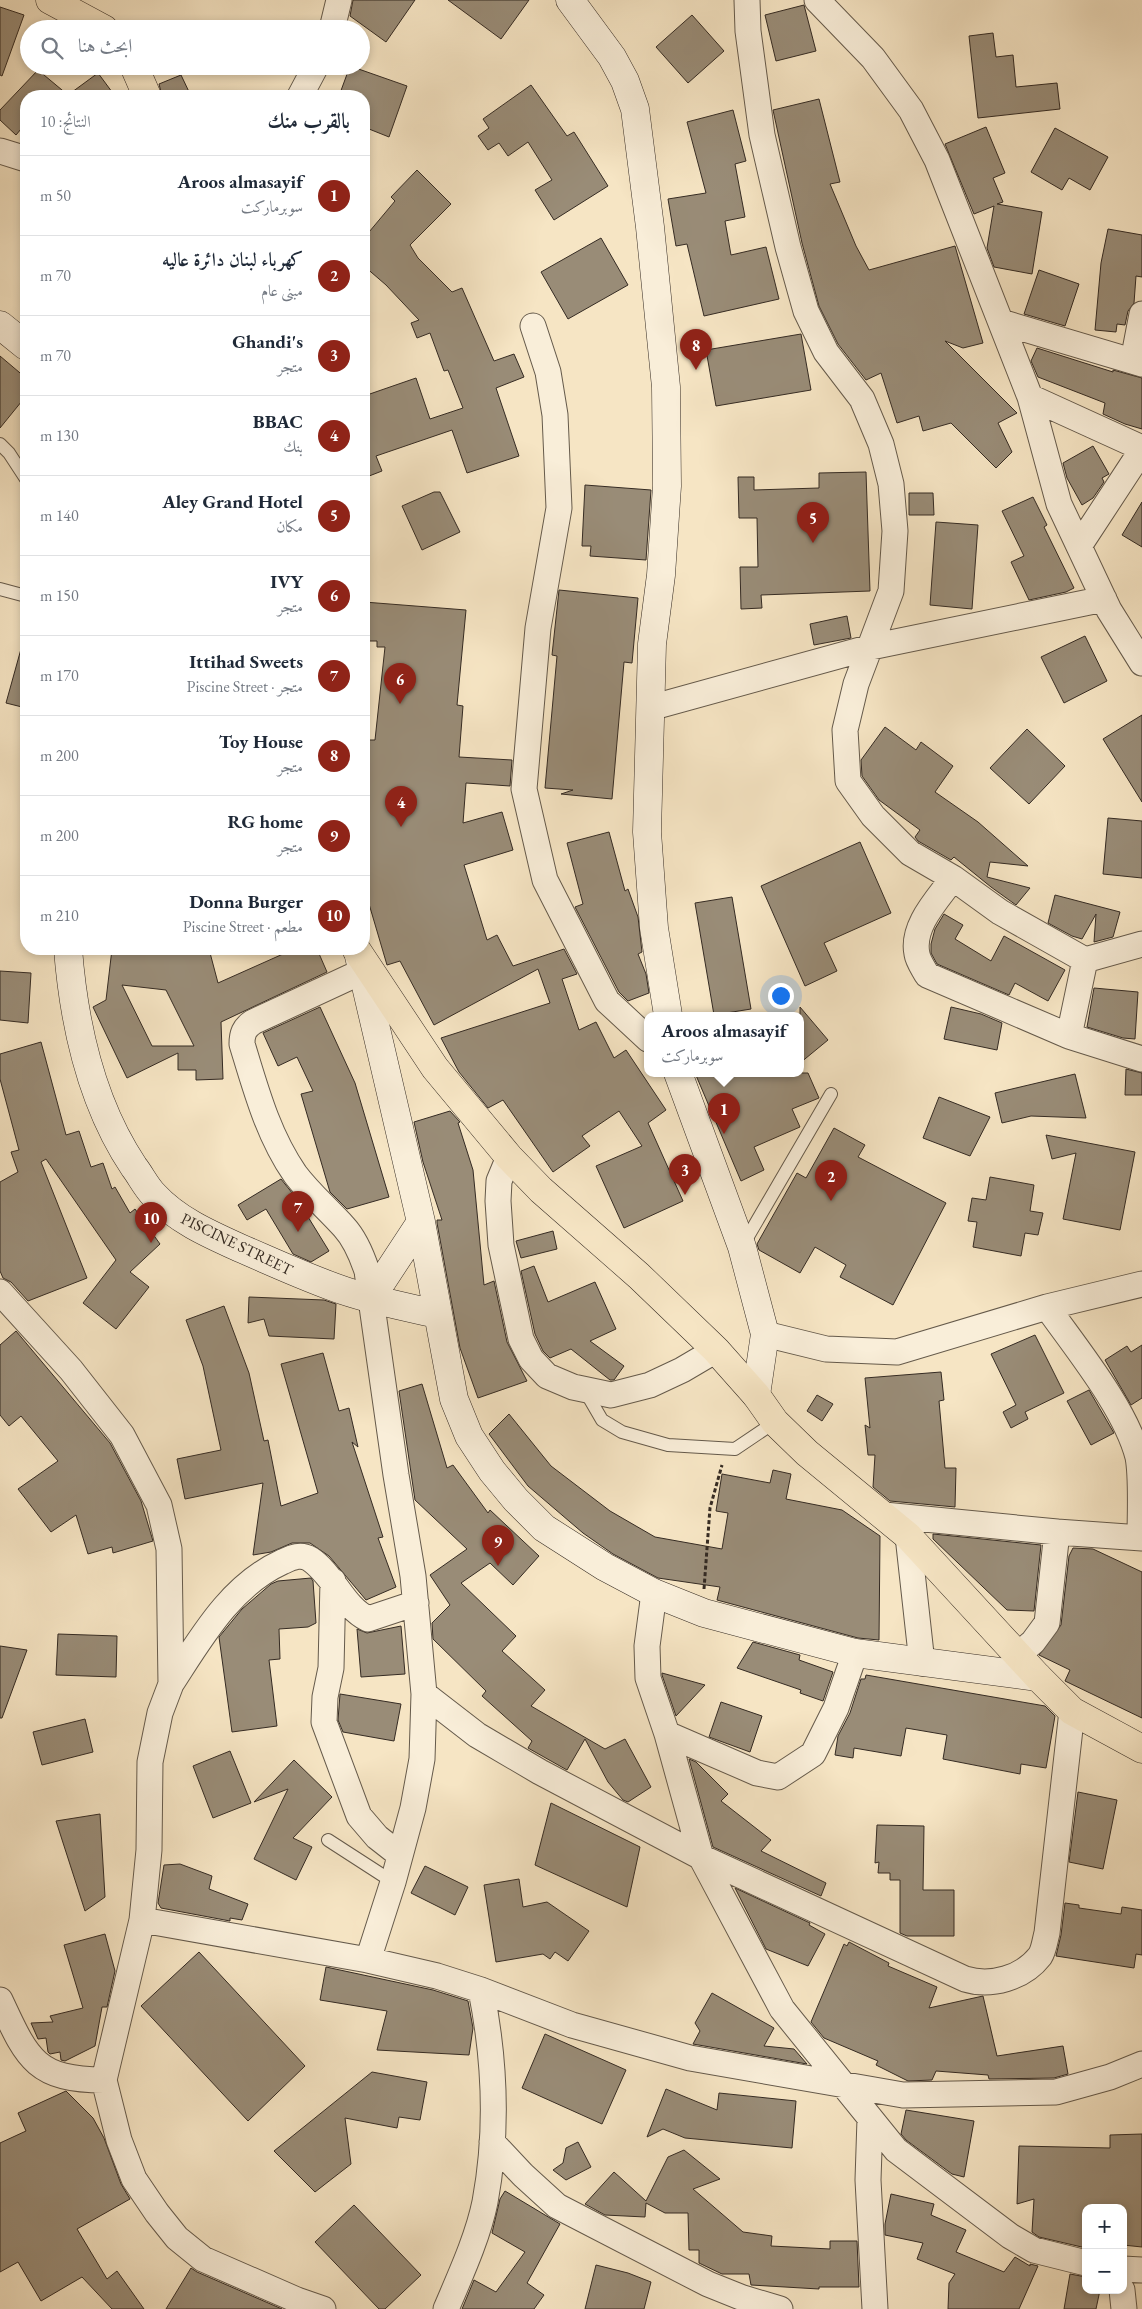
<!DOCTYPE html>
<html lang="ar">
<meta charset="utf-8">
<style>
body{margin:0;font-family:"EB Garamond",Amiri,serif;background:#f6f6f7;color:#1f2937;direction:rtl}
.controls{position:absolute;right:15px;bottom:15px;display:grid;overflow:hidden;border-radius:10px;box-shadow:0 2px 8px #0003}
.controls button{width:45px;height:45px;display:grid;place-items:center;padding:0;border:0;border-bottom:1px solid #e0e1e3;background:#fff;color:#1f2937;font:25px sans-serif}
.you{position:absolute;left:780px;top:995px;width:18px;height:18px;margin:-12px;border:4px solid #fff;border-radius:50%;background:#1a73e8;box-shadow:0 0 0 8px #1a73e833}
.badge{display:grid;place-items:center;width:32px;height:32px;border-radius:50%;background:#8f2418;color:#fff;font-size:16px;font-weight:700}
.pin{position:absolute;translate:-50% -41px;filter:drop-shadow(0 1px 2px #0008)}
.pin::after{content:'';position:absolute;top:26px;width:18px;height:15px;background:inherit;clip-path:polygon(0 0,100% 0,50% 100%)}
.popup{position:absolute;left:644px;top:1012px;width:160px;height:65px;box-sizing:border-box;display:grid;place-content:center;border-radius:10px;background:#fff;filter:drop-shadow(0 1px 4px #0005);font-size:16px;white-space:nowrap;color:#747a83}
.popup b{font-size:19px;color:#1f2937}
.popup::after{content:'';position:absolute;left:50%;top:100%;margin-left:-10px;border:10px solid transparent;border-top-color:#fff}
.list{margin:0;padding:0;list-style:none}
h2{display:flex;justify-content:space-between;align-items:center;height:65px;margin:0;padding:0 20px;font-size:21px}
h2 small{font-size:16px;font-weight:400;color:#747a83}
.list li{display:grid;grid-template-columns:32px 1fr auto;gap:15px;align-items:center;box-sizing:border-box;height:80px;padding:0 20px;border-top:1px solid #e0e1e3}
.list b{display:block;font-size:19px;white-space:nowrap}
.list p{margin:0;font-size:16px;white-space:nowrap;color:#747a83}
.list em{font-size:16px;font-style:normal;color:#747a83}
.icon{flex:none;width:28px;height:28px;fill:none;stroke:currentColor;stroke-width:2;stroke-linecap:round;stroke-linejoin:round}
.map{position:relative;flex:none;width:1142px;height:2309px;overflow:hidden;direction:ltr}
.search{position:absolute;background:#fff;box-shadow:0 2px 8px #0003;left:20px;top:20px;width:350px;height:55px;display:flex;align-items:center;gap:12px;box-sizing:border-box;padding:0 18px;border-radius:28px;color:#747a83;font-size:19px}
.panel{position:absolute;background:#fff;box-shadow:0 2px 8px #0003;left:20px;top:90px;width:350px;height:865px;border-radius:20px;direction:rtl}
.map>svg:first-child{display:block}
.building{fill:#998c77;stroke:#352b23;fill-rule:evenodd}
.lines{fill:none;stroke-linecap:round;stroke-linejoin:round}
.lane-casing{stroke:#655a4b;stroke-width:14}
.street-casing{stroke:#655a4b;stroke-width:27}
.secondary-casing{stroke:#352b23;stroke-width:29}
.primary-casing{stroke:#352b23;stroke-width:29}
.path{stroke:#352b23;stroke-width:3;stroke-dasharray:4 2.5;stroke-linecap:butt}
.lane{stroke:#f9eed9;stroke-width:12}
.street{stroke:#f9eed9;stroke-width:25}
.secondary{stroke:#f9eed9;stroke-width:28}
.primary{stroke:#f6e5c4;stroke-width:28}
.labels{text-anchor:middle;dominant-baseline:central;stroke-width:4;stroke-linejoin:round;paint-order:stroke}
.street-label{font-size:16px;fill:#352b23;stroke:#f9eed9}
</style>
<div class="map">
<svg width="1142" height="2309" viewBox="0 0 1142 2309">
<rect width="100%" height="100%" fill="#f6e5c4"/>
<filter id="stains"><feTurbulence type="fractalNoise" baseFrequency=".004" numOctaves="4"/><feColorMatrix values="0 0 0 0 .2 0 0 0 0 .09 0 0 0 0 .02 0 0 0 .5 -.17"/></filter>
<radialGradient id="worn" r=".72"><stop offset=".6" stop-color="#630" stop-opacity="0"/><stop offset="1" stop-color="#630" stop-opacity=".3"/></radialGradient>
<path class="building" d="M353 0H415L386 42 350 16Z
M448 0H529L501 39Z
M804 5 816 51 776 61 765 15Z
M0 7 24 15 2 76 0 75Z
M692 15 724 51 688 83 656 47Z
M993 33 996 57 1013 55 1016 87 1057 83 1060 109 978 118 969 36Z
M350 66 407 86 389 137 364 127V96H339Z
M38 70 68 95 98 73 115 96H26V123L16 135 0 120V110Z
M181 75 191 96H162L159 84Z
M531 85 567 136 574 132 608 186 554 220 535 190 552 180 528 142 508 156 499 143 488 150 478 136 489 128 483 119Z
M819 99 840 182 830 184 856 246 869 270 955 246 983 343 963 348 945 341 1017 413 998 423 1012 452 996 468 951 423 923 431 919 416 897 423 881 373 866 380 838 344 819 306 802 243 773 110Z
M733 110 746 161 735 164 745 217 725 221 731 255 766 247 779 299 704 316 687 244 676 246 668 199 706 193 687 122Z
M986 127 1005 173 993 178 1003 202 997 204 1042 212 1032 274 994 267 987 248 994 206 974 214 945 144Z
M1055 128 1108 157 1090 190 1069 178 1062 190 1031 172Z
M417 170 451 204 410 245 418 258 452 292 462 288 494 361 514 354 524 377 496 388 519 456 467 473 452 430 376 456 382 471 364 478V396L416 378 430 419 463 408 448 370 444 371 430 333 417 338 411 323 419 320 386 285 364 266V238L395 201 391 197Z
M1108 229 1142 235V277L1136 276 1134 303 1128 311 1125 325 1117 324 1116 332 1095 330 1101 263Z
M601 238 628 285 568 319 541 272Z
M1039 270 1079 284 1065 326 1024 314Z
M801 334 811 390 716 406 706 350Z
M1037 348 1113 372V370L1142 378V429L1125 424 1103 414 1105 403 1038 377 1031 361Z
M0 356 26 378V396L0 428Z
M1093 446 1109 474 1102 478 1104 482 1093 498 1082 505 1067 478 1063 463Z
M866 472 870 591 761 595 762 608 741 609 740 567H758L757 518H739L738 477H754V490L819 488V473Z
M585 485 651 490 646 560 590 556 591 546H582Z
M434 492H440L460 532 422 550 402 506Z
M909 493H933L934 515H909Z
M1033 497 1047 525 1044 527 1074 588 1066 592 1029 600 1011 562 1024 556 1002 511Z
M1142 502V547L1122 535Z
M936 522 978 525 972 609 930 605Z
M559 590 638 598 632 663 624 662 612 799 561 794 573 790 545 788 557 656 552 655Z
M364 602 466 610 457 705 463 706 459 757 512 760 510 786 466 783 463 823 502 812 513 850 464 865 487 940 497 935 513 966 564 949 577 974 562 979 579 1030 596 1022 614 1058 626 1050 666 1110 648 1123 683 1201 624 1228 596 1166 642 1146 619 1111 582 1136 590 1146 553 1172 503 1100 488 1108 459 1072 441 1038 550 1003 538 969 434 1025 400 961 387 965 364 887V740H375L385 647H377V641H364Z
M847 616 851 638 814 645 810 624Z
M1085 636 1107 681 1064 703 1041 657Z
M21 649 26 650V708L6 703Z
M1142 715V802L1103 739Z
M885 727 916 750 921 742 953 766 935 792 978 822 1028 866 990 862 987 877 1030 888 1016 905 991 887 954 857 951 860 918 841 915 837 920 830 879 800 862 776 861 760Z
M1027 729 1065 766 1029 804 990 768Z
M1108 818 1142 821V878L1103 874Z
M609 832 625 891 628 889 638 917 642 952 638 954 646 974 649 993 628 1001 619 992 575 907 583 904 567 843Z
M860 842 891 913 824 943 837 971 805 986 761 886Z
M1055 895 1120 912 1113 937 1094 942 1096 914 1082 939 1072 936 1048 923Z
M732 897 751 1009 714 1015 695 903Z
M944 914 963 925 955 939 991 961 1004 936 1065 970 1048 1001 1015 983 1009 995 937 964 931 953V944L935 929Z
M112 949H209L218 983 283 954 280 949H317L327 972 221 1022 223 1079 196 1080V1070H178V1053L127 1078 93 1007 106 1000ZM122 985 166 990 194 1046H152Z
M0 971 31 973 28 1023 0 1020Z
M1094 988 1138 992 1135 1039 1123 1038 1087 1027Z
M320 1007 355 1083 389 1197 347 1209 330 1192 301 1094 313 1091 297 1057 278 1066 263 1033Z
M800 1007 828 1040 800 1063Z
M951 1007 981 1014 1002 1023 997 1050 944 1039Z
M41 1042 66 1135 79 1131 91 1167 103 1163 112 1189 115 1187 130 1213 135 1209 160 1244 130 1272 149 1287 116 1329 83 1303 116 1260 46 1159 41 1162 87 1278 28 1301 11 1282 3 1278 0 1271V1182L18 1172 11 1152 19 1150 0 1079V1054Z
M1126 1069 1142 1073V1095H1125Z
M695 1073H808L819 1098 792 1109 800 1127 754 1147 764 1170 741 1181Z
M1075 1074 1086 1118 1031 1116 1002 1123 995 1093Z
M939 1097 990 1117 970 1156 923 1138Z
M450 1111 460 1122 458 1123 473 1170 484 1285 494 1281 507 1342 527 1381 478 1398 460 1348 437 1223V1220H442L423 1162 414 1122Z
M834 1128 865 1145 858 1157 946 1203 893 1305 840 1277 846 1265 815 1247 800 1273 759 1250 757 1244 797 1173 806 1178Z
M1046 1135 1135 1152 1120 1230 1063 1219 1076 1153 1052 1159Z
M990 1177 1034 1185 1030 1211 1043 1213 1038 1235 1025 1233 1021 1256 973 1247 977 1222 968 1221 972 1198 986 1200Z
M281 1179 297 1199 329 1251 311 1262 293 1254 266 1209 247 1220 238 1205Z
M553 1231 557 1249 521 1258 516 1241Z
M534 1266 548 1302 595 1282 616 1329 590 1341 624 1366 614 1380H610L571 1349 550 1358 543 1351 535 1334 521 1271Z
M249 1297 324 1300 336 1304 334 1339 269 1336 264 1319 248 1323Z
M224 1306 249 1373 264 1441 268 1440 281 1506 318 1493 281 1364 323 1353 339 1411 349 1408 358 1447 352 1442 383 1537 378 1538 396 1587 366 1600 329 1556 310 1543H292L271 1552 253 1555 263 1483 185 1499 177 1459 221 1450 203 1366 186 1320Z
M16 1331 110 1443 141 1501 153 1541 113 1553 112 1547 88 1554 76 1515 51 1532 18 1489 58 1461 21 1416 9 1426 0 1415V1345Z
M1035 1335 1064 1393 1025 1412 1028 1419 1011 1428 1003 1412 1016 1405 991 1354Z
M1142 1345V1398L1131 1405 1105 1360 1127 1346 1131 1352Z
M941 1372 944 1400 939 1401 945 1468H956L955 1507 890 1501 873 1487 875 1455H868L865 1425 870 1428 865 1378Z
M422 1384 447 1468 453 1465 488 1513 490 1510 539 1556 513 1585 490 1563 461 1583 516 1636 502 1651 545 1690 531 1706 605 1749 625 1739 651 1787 628 1802 623 1800 608 1782 585 1739 567 1770 528 1748 532 1741 482 1696 486 1691 433 1639 432 1623 450 1605 430 1575 467 1549 415 1500 399 1391Z
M1089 1390 1114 1433 1091 1445 1067 1401Z
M817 1395 833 1404 822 1421 807 1411Z
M509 1414 551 1466 610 1511 655 1537 722 1549 728 1513 716 1511 722 1474 770 1483 773 1470 791 1474 786 1499 842 1510 880 1536 879 1640 858 1638 717 1600 720 1587 658 1578 613 1554 583 1533 528 1486 489 1434Z
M933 1534 1041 1545 1034 1611 1007 1610 933 1539Z
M1073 1548 1093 1549 1142 1572V1718L1065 1681 1070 1670 1039 1655 1061 1625 1069 1556Z
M311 1578 313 1581 316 1623 308 1627 279 1629 280 1659 269 1660 277 1726 232 1732 219 1637 242 1609 271 1584 278 1581Z
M401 1626 405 1674 361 1677 357 1629 367 1633Z
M58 1634 117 1636 116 1677 56 1675Z
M753 1642 800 1655 799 1660 833 1672 823 1701 800 1693 801 1690 737 1668Z
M0 1646 27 1650 2 1718H0Z
M662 1673 705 1685 676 1716 662 1675Z
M866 1675 1045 1706 1055 1716 1046 1768 1021 1764 1020 1774 943 1759 947 1735 906 1728 901 1756 854 1748 853 1758 835 1755 838 1736 850 1713 861 1679H865Z
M340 1694 401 1704 394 1741 343 1732 338 1720Z
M721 1702 762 1716 750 1752 709 1737Z
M85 1719 93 1752 42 1765 33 1732Z
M230 1751 251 1803 213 1818 193 1766Z
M689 1759 696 1762 728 1794 721 1801 771 1840 761 1851 826 1883 821 1896 713 1847Z
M294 1760 332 1797 293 1838 312 1847 296 1880 254 1859 288 1789 254 1802Z
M1078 1792 1117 1800 1103 1869 1069 1862Z
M551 1803 640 1847 627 1907 535 1865Z
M100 1814 105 1897 85 1911 56 1821Z
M877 1825 924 1826 923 1890H954V1936H907L900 1933V1880H890V1873H878L879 1862 875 1863Z
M180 1864 212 1876 209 1889 248 1904 242 1920 230 1918V1921L161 1908 158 1903 164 1865Z
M425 1866 468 1887 455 1915 411 1893Z
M519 1879 523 1907 547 1902 589 1931 568 1961 555 1952 550 1959 543 1954 496 1962 484 1885Z
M735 1888 810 1923 809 1925 825 1934 808 1966 766 1949Z
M1065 1903 1079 1905V1908L1121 1914 1122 1907 1142 1910V1955L1136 1954 1134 1968 1056 1956 1061 1935Z
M105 1934 115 1971 107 2007H102L95 2046 65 2061 61 2060 60 2052 50 2054 48 2052 46 2038 38 2039 31 2023 53 2022 50 2016 83 2008 64 1945Z
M849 1942 889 1963 888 1966 937 1987 929 2008 983 1996 997 2056 1063 2046 1068 2074 1054 2078 989 2079 988 2075 936 2071 932 2080 908 2081 876 2065 878 2061 824 2038 811 2022 844 1944 847 1946Z
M199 1952 305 2066 248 2121 141 2006Z
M326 1967 433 1990 468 2001 473 2028 469 2055 377 2050 387 2011 320 2000Z
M712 1993 774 2028 764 2046 794 2049 807 2064 693 2044 700 2031 695 2023Z
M545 2034 626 2070 602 2124 522 2088Z
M372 2072 427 2082 420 2120 399 2117 397 2128 345 2118 351 2164 315 2192 274 2151Z
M666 2089 717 2110 719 2093 796 2101 792 2148 685 2138 663 2129 647 2137Z
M66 2091 93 2118 104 2138 121 2184 130 2199 77 2229 107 2279 117 2271 144 2309H112L82 2277 41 2301 18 2262 0 2272V2143L26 2131 18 2113Z
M906 2110 974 2121 964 2177 952 2174 906 2140 901 2134Z
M1142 2134V2247L1123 2245V2208H1086V2248L1039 2237 1032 2232 1034 2199 1017 2204 1019 2146 1110 2148V2135Z
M578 2142 591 2167 566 2180 553 2170 563 2163 566 2148Z
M684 2150 720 2179 693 2189 743 2232 772 2236 771 2246 830 2249V2241H857L859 2287H819V2289L751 2285 749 2274H722L699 2263V2250H689L688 2213H665L646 2203 645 2217 605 2215 585 2204 614 2172 646 2201 668 2157Z
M505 2191 560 2224 527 2283 544 2295 534 2309H462L474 2280 496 2292 525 2252 492 2233 500 2199Z
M891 2194 934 2204 931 2215 966 2230 956 2252 1004 2272 1015 2257 1030 2266V2264L1038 2266 1019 2309H948L949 2283 955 2274 917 2259 923 2243 885 2235V2224Z
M354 2205 421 2275 385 2309H379L315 2242Z
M596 2265 628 2273 651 2282 644 2309H585Z
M191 2268 197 2272 282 2309H166Z
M1070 2274 1086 2277V2290H1100L1096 2309H1064Z"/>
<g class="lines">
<defs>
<path id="lane" d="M0 444 9 453 26 479
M0 589 26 596
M743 1245 831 1094
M584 1389 602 1420 622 1432 668 1445 735 1449 775 1422
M328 1840 393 1882"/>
<path id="street" d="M747 0 748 31 762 135 788 247 806 311 826 352 862 399 881 444 891 484 895 531 891 591 856 684 845 730 848 781 873 816 910 853 953 878 1000 912 1085 960 1069 1036 1142 1059
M817 0 873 58 911 110 937 160 1030 397 1059 504 1109 610 1142 663
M332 29 339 0
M300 96 316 66
M0 151 26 159
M1001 322 1142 364
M533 326 548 372 555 415 559 508 538 628 524 789 545 880 607 1001 648 1039
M1133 361 1142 314
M1030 397 1142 448
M1079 546 1142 450
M650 708 871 647 1104 599
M953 878C938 899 911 926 917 954 918 961 924 969 927 975L1069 1036
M1085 960 1142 944
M361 972 253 1022C244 1028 242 1034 242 1044 256 1090 268 1135 295 1174 310 1194 328 1209 344 1227 355 1239 362 1256 367 1271L396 1475 413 1576 424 1694 422 1759 413 1808 393 1882 368 1960
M509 1157 499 1181 498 1201 501 1245 521 1339 531 1359 547 1376 573 1387 611 1395 650 1385 682 1370 716 1350
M0 1292 71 1370 122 1435 159 1505 169 1549 171 1684 160 1713 150 1762 149 1850 142 1920
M1047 1307C1076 1348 1126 1409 1138 1457 1142 1478 1140 1515 1140 1537
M765 1334 826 1349 897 1352 1047 1307 1142 1284
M884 1515 1057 1532 1142 1538
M908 1536 922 1663
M333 1581 331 1668 325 1697 324 1722 359 1816 377 1837 400 1855
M654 1593 647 1646 648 1678 667 1734
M855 1653 836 1708 813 1754 778 1777 757 1773 667 1734 701 1857 965 1979C991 1987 1023 1978 1040 1956 1044 1950 1045 1940 1047 1933L1072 1711
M1019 1654 1033 1642 1047 1623 1057 1532
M171 1684C201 1638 230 1586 282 1562 291 1558 300 1553 310 1559 334 1575 343 1607 368 1619L416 1603
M424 1694 477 1735 540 1772 701 1857 782 2009 896 2150 1010 2236 1034 2250 1086 2263
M0 2000C27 2058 35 2080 104 2080
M870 2119 868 2180 875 2309
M492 2142 523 2175 557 2206 708 2284 743 2298 780 2309
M1123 2269 1142 2270
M1122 2290 1124 2309
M323 2309 297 2300 203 2259 177 2238 157 2213 134 2179 119 2140 104 2080 142 1920 368 1960 437 1976 481 1990 572 2025 690 2058 903 2095 1056 2092 1110 2077 1142 2064
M446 2309C460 2276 478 2237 485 2202 498 2132 495 2060 481 1990"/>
<path id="secondary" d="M570 0 612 57 625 81 635 109 650 227 666 387 667 486 661 575 652 644 647 832 654 928 668 1015
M0 325 26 346
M68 949C74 1026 91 1103 134 1167 141 1176 146 1187 154 1195 177 1220 209 1234 240 1248 275 1263 309 1279 345 1291 375 1301 406 1307 437 1314
M359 956 421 1222 454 1399 469 1436 492 1471 516 1500 544 1528 605 1567 654 1593 704 1613 855 1653 1038 1677
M678 1073 742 1247 765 1334 756 1395
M371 1298 421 1222"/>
<path id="primary" d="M50 0 104 29
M134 66 147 96
M356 949 435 1068 509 1157 541 1190 639 1276 716 1350 756 1395 775 1422 807 1453 908 1536 1038 1677 1072 1711 1142 1749"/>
</defs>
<use href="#lane" class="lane-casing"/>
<use href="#street" class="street-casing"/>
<use href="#secondary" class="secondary-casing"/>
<use href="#primary" class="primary-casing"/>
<path class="path" d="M704 1589 710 1508 722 1465"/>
<use href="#lane" class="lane"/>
<use href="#street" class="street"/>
<use href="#secondary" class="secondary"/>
<use href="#primary" class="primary"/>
</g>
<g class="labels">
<g class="street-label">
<text transform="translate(237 1244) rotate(26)">PISCINE STREET</text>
</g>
</g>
<rect width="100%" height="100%" filter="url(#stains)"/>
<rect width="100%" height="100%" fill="url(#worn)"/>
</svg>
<div class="controls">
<button>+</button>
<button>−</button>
</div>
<div class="you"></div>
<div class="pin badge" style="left:724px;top:1134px">1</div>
<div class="popup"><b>Aroos almasayif</b>سوبرماركت</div>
<div class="pin badge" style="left:831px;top:1201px">2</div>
<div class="pin badge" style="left:685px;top:1195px">3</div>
<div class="pin badge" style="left:401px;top:827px">4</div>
<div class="pin badge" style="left:813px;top:543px">5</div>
<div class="pin badge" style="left:400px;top:704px">6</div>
<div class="pin badge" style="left:298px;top:1232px">7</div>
<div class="pin badge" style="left:696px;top:370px">8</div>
<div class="pin badge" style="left:498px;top:1566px">9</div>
<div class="pin badge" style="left:151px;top:1243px">10</div>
<div class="search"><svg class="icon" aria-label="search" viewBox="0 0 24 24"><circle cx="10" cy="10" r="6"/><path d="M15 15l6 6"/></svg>ابحث هنا</div>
<section class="panel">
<h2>بالقرب منك<small>النتائج: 10</small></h2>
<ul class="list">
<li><span class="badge">1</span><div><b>Aroos almasayif</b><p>سوبرماركت</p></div><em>50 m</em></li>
<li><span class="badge">2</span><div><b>كهرباء لبنان دائرة عاليه</b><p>مبنى عام</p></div><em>70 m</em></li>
<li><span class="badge">3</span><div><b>Ghandi's</b><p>متجر</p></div><em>70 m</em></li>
<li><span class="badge">4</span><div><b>BBAC</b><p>بنك</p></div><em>130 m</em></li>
<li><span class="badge">5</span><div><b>Aley Grand Hotel</b><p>مكان</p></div><em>140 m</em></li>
<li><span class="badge">6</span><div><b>IVY</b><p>متجر</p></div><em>150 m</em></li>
<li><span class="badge">7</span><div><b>Ittihad Sweets</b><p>متجر · Piscine Street</p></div><em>170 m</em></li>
<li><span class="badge">8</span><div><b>Toy House</b><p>متجر</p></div><em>200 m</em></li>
<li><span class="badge">9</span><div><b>RG home</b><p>متجر</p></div><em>200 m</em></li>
<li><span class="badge">10</span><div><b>Donna Burger</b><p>مطعم · Piscine Street</p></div><em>210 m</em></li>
</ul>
</section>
</div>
